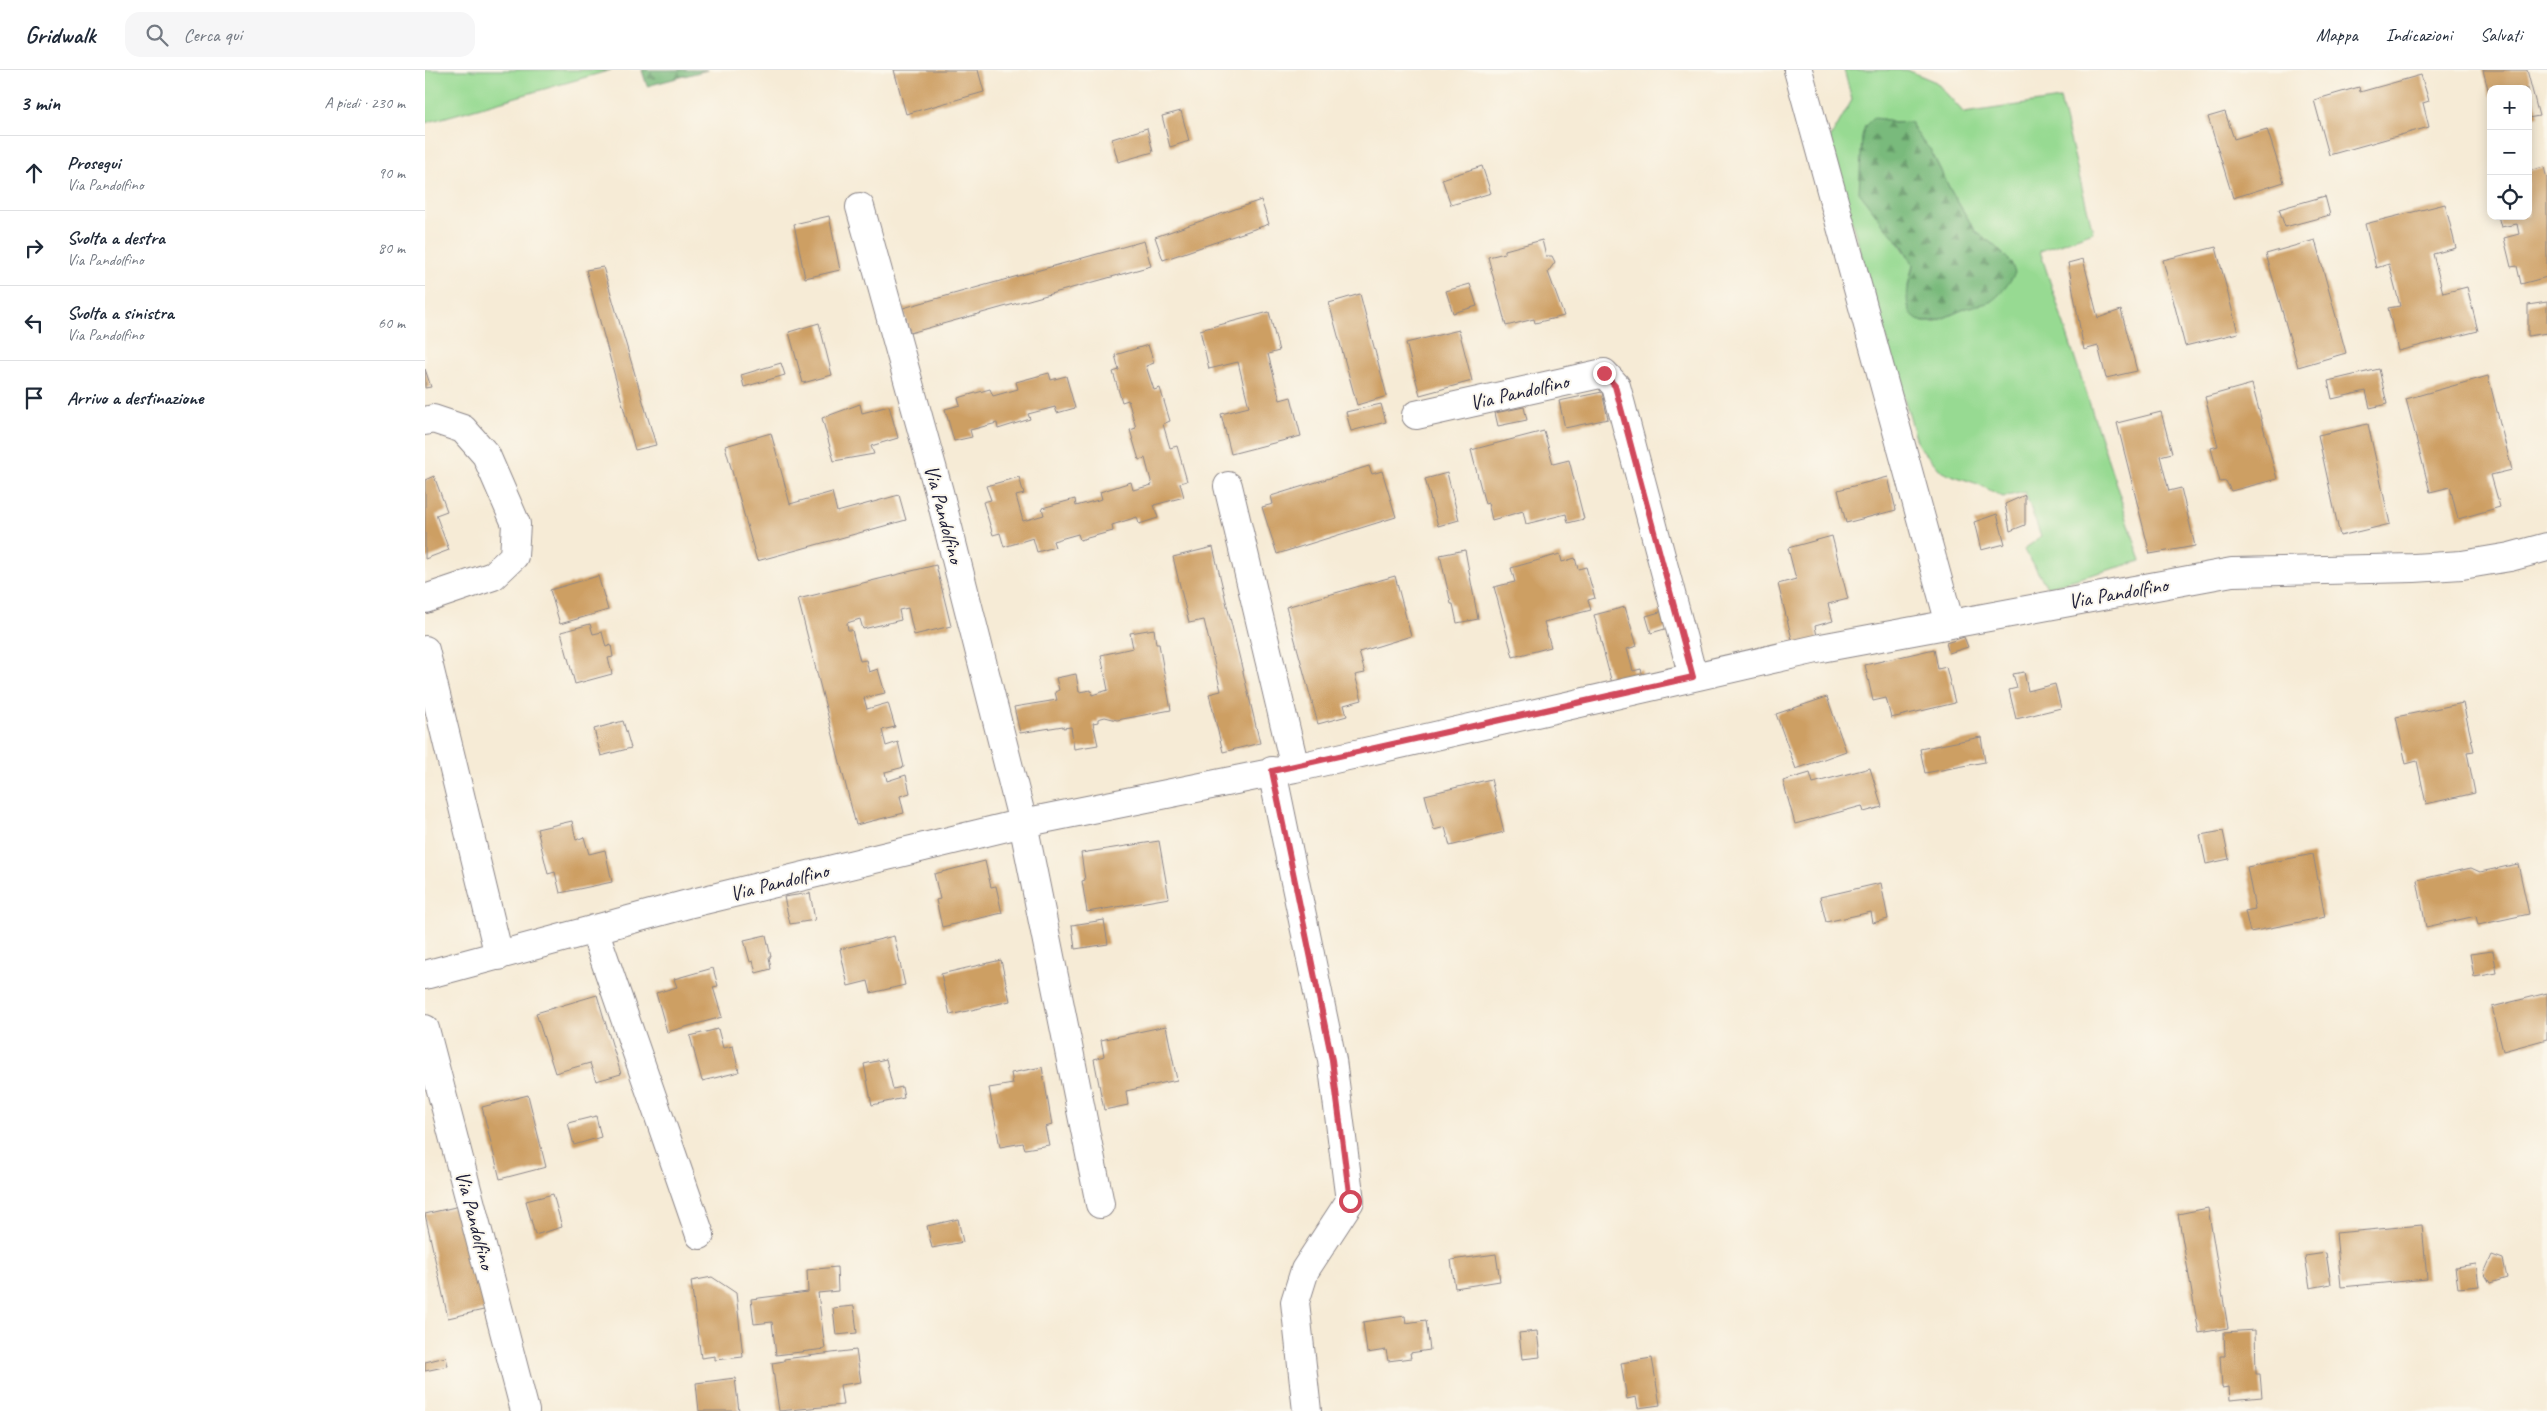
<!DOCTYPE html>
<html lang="it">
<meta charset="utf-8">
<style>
body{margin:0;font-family:Caveat,sans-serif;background:#f6f6f7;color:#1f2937}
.controls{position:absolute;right:15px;top:15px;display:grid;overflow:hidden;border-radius:10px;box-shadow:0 2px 12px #0003}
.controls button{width:45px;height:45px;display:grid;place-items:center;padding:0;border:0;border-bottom:1px solid #e0e1e3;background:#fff;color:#1f2937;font:25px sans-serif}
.stop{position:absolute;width:15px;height:15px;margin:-11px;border:4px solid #d1495b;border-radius:50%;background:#fff}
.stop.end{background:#d1495b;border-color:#fff;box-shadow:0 1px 5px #0008}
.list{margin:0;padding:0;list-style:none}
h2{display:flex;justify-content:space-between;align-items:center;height:65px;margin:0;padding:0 20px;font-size:21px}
h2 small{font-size:16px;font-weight:400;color:#747a83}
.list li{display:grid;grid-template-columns:32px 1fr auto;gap:15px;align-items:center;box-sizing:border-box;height:75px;padding:0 20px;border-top:1px solid #e0e1e3}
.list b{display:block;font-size:19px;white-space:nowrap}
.list p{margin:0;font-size:16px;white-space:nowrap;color:#747a83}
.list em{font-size:16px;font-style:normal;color:#747a83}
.icon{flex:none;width:28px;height:28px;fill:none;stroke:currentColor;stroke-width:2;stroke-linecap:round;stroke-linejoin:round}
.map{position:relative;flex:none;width:2122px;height:1341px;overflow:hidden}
header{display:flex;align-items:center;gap:30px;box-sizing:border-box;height:70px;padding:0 25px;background:#fff;border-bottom:1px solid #e0e1e3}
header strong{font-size:24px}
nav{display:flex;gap:28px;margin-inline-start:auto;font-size:18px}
.search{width:350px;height:45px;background:#f6f6f7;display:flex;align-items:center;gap:12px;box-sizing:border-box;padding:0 18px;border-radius:15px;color:#747a83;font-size:19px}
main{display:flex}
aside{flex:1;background:#fff}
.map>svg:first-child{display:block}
.green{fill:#97da92;stroke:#5c7e66;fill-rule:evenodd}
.forest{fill:url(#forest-firs);stroke:#4e6e5c}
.building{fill:#cd9f64}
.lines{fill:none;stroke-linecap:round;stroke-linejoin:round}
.minor-casing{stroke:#8c8688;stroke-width:30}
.minor{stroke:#fff;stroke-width:28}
.route{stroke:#d1495b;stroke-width:6}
.labels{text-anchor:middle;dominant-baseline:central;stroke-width:4;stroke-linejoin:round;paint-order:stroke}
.street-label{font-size:21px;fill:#22223b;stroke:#fbf7ec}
</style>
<header>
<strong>Gridwalk</strong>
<div class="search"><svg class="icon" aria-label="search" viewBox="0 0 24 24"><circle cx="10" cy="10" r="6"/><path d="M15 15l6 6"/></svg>Cerca qui</div>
<nav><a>Mappa</a><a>Indicazioni</a><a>Salvati</a></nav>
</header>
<main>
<aside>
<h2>3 min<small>A piedi · 230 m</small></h2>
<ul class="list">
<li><svg class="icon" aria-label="ahead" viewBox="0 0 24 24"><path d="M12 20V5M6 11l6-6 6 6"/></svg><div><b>Prosegui</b><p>Via Pandolfino</p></div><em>90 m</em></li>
<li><svg class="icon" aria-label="right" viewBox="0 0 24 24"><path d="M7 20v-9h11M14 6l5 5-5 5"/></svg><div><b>Svolta a destra</b><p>Via Pandolfino</p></div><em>80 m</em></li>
<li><svg class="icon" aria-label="left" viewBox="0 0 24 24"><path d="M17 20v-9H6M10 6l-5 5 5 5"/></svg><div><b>Svolta a sinistra</b><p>Via Pandolfino</p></div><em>60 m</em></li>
<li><svg class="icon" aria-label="arrive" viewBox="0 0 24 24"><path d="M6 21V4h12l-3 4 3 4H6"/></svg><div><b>Arrivo a destinazione</b></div></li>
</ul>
</aside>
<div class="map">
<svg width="2122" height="1341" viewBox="0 0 2122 1341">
<defs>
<pattern id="forest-firs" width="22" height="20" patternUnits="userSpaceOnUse" patternTransform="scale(1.25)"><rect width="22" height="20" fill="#79ba7c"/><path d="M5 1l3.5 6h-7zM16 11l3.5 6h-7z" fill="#639767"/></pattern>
</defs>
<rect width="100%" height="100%" fill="#fbf7ec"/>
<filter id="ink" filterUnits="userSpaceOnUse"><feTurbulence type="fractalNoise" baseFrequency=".02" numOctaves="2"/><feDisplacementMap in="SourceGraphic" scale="10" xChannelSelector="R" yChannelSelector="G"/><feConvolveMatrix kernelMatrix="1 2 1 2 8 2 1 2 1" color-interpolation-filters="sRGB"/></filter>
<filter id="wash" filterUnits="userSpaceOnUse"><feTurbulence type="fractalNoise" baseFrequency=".0096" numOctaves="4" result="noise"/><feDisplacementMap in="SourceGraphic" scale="20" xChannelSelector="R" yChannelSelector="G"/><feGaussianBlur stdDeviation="1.12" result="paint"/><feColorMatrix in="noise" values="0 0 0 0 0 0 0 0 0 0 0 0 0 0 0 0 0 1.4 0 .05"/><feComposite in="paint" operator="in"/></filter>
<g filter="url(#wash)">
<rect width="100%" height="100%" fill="#f6ebd6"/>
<path class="green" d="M0 0H186L0 53Z
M1419 0H1482L1511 12 1539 43 1635 29 1668 162 1615 181 1716 491 1622 517 1599 479 1616 467 1600 422 1578 427 1553 414 1517 402 1493 375 1403 72 1427 30ZM1458 49 1468 53 1485 52 1497 71 1505 79 1526 121 1551 162 1569 175 1566 231 1544 237 1509 252H1498L1489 246 1483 216 1488 194C1473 168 1452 146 1435 122Z"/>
<path class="forest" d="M217 0H282L222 16Z
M1448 48 1458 49 1468 53 1485 52 1497 71 1505 79 1526 121 1551 162 1569 175 1586 192 1590 203C1585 212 1575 226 1565 232 1558 235 1549 235 1542 238 1525 244 1491 267 1483 236 1480 222 1486 208 1488 194L1477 175 1461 158 1434 122 1437 66 1440 56Z"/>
<g id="blocks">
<path class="building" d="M469 0H553L559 22 481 44Z
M2058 0H2102L2114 46 2103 48V19H2066L2065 27Z
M1996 5 2004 31 1998 33 2004 57 1904 85 1889 30 1934 17 1935 22Z
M756 41 764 71 745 77 737 46Z
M1800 42 1809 69 1842 59 1859 112 1808 128 1783 47Z
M722 58 728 82 693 92 687 69Z
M1057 96 1066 123 1026 135 1017 109Z
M2119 97 2122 109V207L2096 214 2092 196 2086 197 2079 168 2094 164 2092 154 2076 157 2073 146H2103V101Z
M1900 126 1905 145 1860 157 1854 139Z
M836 130 844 154 738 190 730 167Z
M2020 134 2031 178 2008 184 2018 223 2042 217 2053 261 1973 281 1963 238 1975 236 1964 194 1951 198 1940 154Z
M404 146 415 200 380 208 369 154Z
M1117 170 1121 186H1127L1130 192 1123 202 1139 246 1110 253 1109 249 1081 256 1063 187 1080 183V180Z
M1890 170 1921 283 1873 297 1841 184Z
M719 171 726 196 485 263 478 238Z
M1791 177 1813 263 1760 276 1738 190Z
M1658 189 1673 248 1696 240 1712 301 1681 308 1673 276 1659 280 1643 193Z
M178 197 231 375 210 380 161 200Z
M1045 214 1052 236 1028 243 1021 221Z
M935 224 962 326 932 335 904 233Z
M2122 232V263L2103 266V235Z
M844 242 854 281 843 284 855 330 866 327 876 366 806 384 796 344 824 337 813 292 784 299 775 260Z
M394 253 407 305 378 313 364 262Z
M1034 260 1047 311 995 325 981 273Z
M723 275 729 293 721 296 729 320 735 318 745 351 738 354 745 378 752 376 762 411 755 413 759 427 729 435 733 448 714 454 712 447 687 455 688 461 655 470 653 464 628 471 630 477 612 482 608 468 579 477 575 463 568 465 558 432 566 430 561 416 594 407 599 424 591 426 598 451 619 445 617 438 650 429 651 436 677 429 675 422 706 412 708 420 727 415 720 388 714 390 705 360 711 358 703 330 697 332 688 302 694 300 690 285Z
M356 293 360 305 319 317 316 305Z
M0 299 6 317 0 318Z
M1954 299 1962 334 1945 338 1941 321 1907 329 1903 311Z
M624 303 626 310 641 306 650 338 632 343 630 337 603 344 605 349 573 359 572 353 545 360 547 367 529 371 520 339 535 335 533 328 565 319 568 326 593 319 591 312Z
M2063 306 2087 400 2066 405 2075 437 2033 449 2025 417 2005 422 1981 329Z
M1827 314 1852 409 1806 421 1801 411 1795 412 1786 378 1793 376 1780 327Z
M1177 322 1183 349 1140 358 1134 331Z
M435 334 437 343 464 336 473 368 446 376 449 384 409 391 397 348Z
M956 334 961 352 926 361 921 342Z
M1099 337 1102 350 1073 356 1070 343Z
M1736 342 1747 383 1735 386 1744 421 1756 418 1770 476 1725 484 1692 353Z
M1943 354 1965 454 1915 466 1893 365Z
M1119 361 1128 394 1144 390 1159 449 1143 453 1141 444 1101 454 1098 441 1067 450 1063 433 1060 434 1046 380Z
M346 363 365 434 407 422 412 442 474 425 481 450 332 491 300 376Z
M944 396 947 404 957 401 971 447 852 484 837 437 848 434 846 426Z
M1022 403 1034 450 1013 456 1000 409Z
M9 406 22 441 11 445 24 480 0 489V410Z
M1463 407 1471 440 1421 453 1413 420Z
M1600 425V455L1585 461 1580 434Z
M1572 444 1580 474 1556 480 1549 452Z
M1407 466 1423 529 1403 534 1408 551 1390 556 1393 571 1369 577 1353 514 1371 509 1363 478Z
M788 477 835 673 798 682 784 624 796 621 779 550 764 553 748 487Z
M1040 480 1053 549 1032 553 1028 534H1026L1015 485Z
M1135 484 1137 492 1150 488 1153 499 1161 497 1170 528 1163 530 1166 540 1119 552 1126 577 1088 587 1069 517 1090 512 1086 498Z
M511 495 526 556 489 565 483 538 474 540 476 550 438 559 435 549 422 553 423 560H427L435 591 441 590 444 602 453 599 460 623 439 628 442 639 463 633 470 657 457 660 461 676 473 672 479 697 460 702 462 711 481 705 485 723 475 726 479 743 431 755 373 529Z
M173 506 183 540 135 554 125 520Z
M970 506 986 566 934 582 940 603 930 605 937 630 919 635 922 646 893 654 861 537Z
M1200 537 1212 576 1202 579 1208 601 1216 599 1220 613 1189 621 1169 545Z
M1245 539 1250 556 1226 563 1221 546Z
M165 554 168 564 177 562 181 577 186 575 188 587 183 588 187 604 150 614 136 562Z
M729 559 731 574H734L746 640 692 650 680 647 673 649V652L668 653 673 675 649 679 646 657 638 658V656L595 663 589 637 632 630 630 622 634 620 631 608 651 604 654 622 666 620 667 625 683 620 676 585 708 578 705 563Z
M1539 567 1543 577 1524 583 1521 573Z
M1509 579 1513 599 1521 597 1530 633 1466 648 1461 628 1448 631 1440 595Z
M1599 602 1603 621 1630 614 1636 638 1591 649 1584 620 1592 618 1588 604Z
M1402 627 1421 681 1371 699 1351 644Z
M2038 633 2049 681 2042 682 2050 723 2001 734 1992 691 1981 694 1971 647Z
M198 651 206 678 176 686 169 659Z
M1556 667 1560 692 1500 703 1495 679Z
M1445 698 1457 737 1439 742 1437 736 1370 754 1358 711 1385 703 1388 713Z
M1066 709 1079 762 1025 776 1020 757 1009 760 1000 725Z
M147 751 151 770 159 767 164 784 180 780 187 812 135 823 130 802 123 804 112 759Z
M1798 761 1804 789 1781 794 1775 765Z
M734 771 744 828 662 842 657 811 660 810 656 783Z
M1888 784 1900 847 1825 862 1820 841 1830 839 1822 797Z
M560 791 566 817 571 816 577 843 517 857 511 830 515 829 509 804Z
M2093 794 2104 844 2053 855 2051 846 2001 857 1992 810 2046 798 2055 802Z
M1456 813 1463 849 1448 853 1446 842 1401 852 1395 827Z
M385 823 390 850 365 854 359 827Z
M679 850 683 874 650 879 647 855Z
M341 865 346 887H344L346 899 331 903 328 891 325 892 319 870Z
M469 866 480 915 446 923 443 911 423 916 415 879Z
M2068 881 2072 903 2049 907 2045 884Z
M576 890 585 931 525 945 516 904Z
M288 898 293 916 288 917 297 947 242 962 231 923 252 917 249 909Z
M2122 923V969L2078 981 2067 937Z
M172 925 196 1004 171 1011 165 993 130 1003 111 943Z
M741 956 752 1010 701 1021 703 1035 679 1040 669 989 679 986 676 970Z
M293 959 298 978 308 976 314 1002 277 1011 265 966Z
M461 989 468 1019 477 1017 479 1028 447 1035 439 994Z
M617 997 627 1055 620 1057 624 1075 600 1079 598 1073 575 1077 564 1018 588 1014 586 1003Z
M103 1025 121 1097 75 1109 57 1037Z
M171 1046 176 1067 149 1075 143 1053Z
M128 1124 137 1157 110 1165 101 1131Z
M39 1135 63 1239 23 1248 0 1144Z
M1783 1138 1803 1258 1774 1263 1753 1144Z
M533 1149 538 1172 507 1178 502 1156Z
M1997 1155 2002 1209 1916 1217 1911 1163Z
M1901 1183 1906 1214 1885 1218 1880 1186Z
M1071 1184 1075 1211 1030 1218 1026 1190Z
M2067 1185 2078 1189 2082 1208 2065 1213 2059 1203Z
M2051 1194 2054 1216 2033 1218 2030 1197Z
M412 1197 413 1221 393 1223 400 1279 351 1285 347 1252 329 1254 326 1229 383 1222 382 1200Z
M287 1207 311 1223 318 1287 290 1290V1286L276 1288 266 1211Z
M429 1236 432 1263 411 1265 408 1238Z
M980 1246 981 1253 1001 1250 1005 1280 985 1283 986 1288 963 1291 961 1280 942 1283 938 1252Z
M1830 1260 1831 1304H1835L1837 1327 1805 1330 1804 1317 1797 1318 1795 1286H1800L1799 1262Z
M1112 1261 1115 1287 1097 1289 1094 1263Z
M431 1280 436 1312 415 1315 418 1335 354 1341 347 1293 359 1291V1289Z
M21 1287 23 1296 0 1301V1292Z
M1227 1288 1235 1335 1213 1338 1211 1327 1202 1329 1196 1293Z
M310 1308 314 1341H274L271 1313Z"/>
</g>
</g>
<g filter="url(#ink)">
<use href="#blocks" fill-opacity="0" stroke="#8c8688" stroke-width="1"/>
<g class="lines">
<defs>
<path id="minor" d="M1373 0 1525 554
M435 137 514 422 598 753 675 1134
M991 345 1179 303 1191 316 1268 607
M0 351 8 349 38 359 61 385 91 454 89 486 68 506 0 529
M803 416 870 698
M0 580 74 886
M847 701 907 990 925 1131 880 1200 870 1232 882 1341
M169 859 275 1165
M0 905 263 834 598 753 870 698 1396 578 1807 502 1989 498 2037 495 2085 487 2122 477
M0 959 100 1341"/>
</defs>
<use href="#minor" class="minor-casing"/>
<use href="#minor" class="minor"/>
</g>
</g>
<g class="lines" filter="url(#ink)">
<path class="route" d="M925 1131 907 990 847 701 1268 607 1190 316 1179 303"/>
</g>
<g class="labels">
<g class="street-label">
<text transform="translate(1094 322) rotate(-13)">Via Pandolfino</text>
<text transform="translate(519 444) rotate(75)">Via Pandolfino</text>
<text transform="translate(1693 523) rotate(-10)">Via Pandolfino</text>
<text transform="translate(354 812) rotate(-14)">Via Pandolfino</text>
<text transform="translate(50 1150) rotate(75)">Via Pandolfino</text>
</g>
</g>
</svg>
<div class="controls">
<button>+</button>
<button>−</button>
<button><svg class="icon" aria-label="locate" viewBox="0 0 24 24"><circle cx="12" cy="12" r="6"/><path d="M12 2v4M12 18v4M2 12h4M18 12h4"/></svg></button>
</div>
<div class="stop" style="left:925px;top:1131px"></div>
<div class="stop end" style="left:1179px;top:303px"></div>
</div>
</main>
